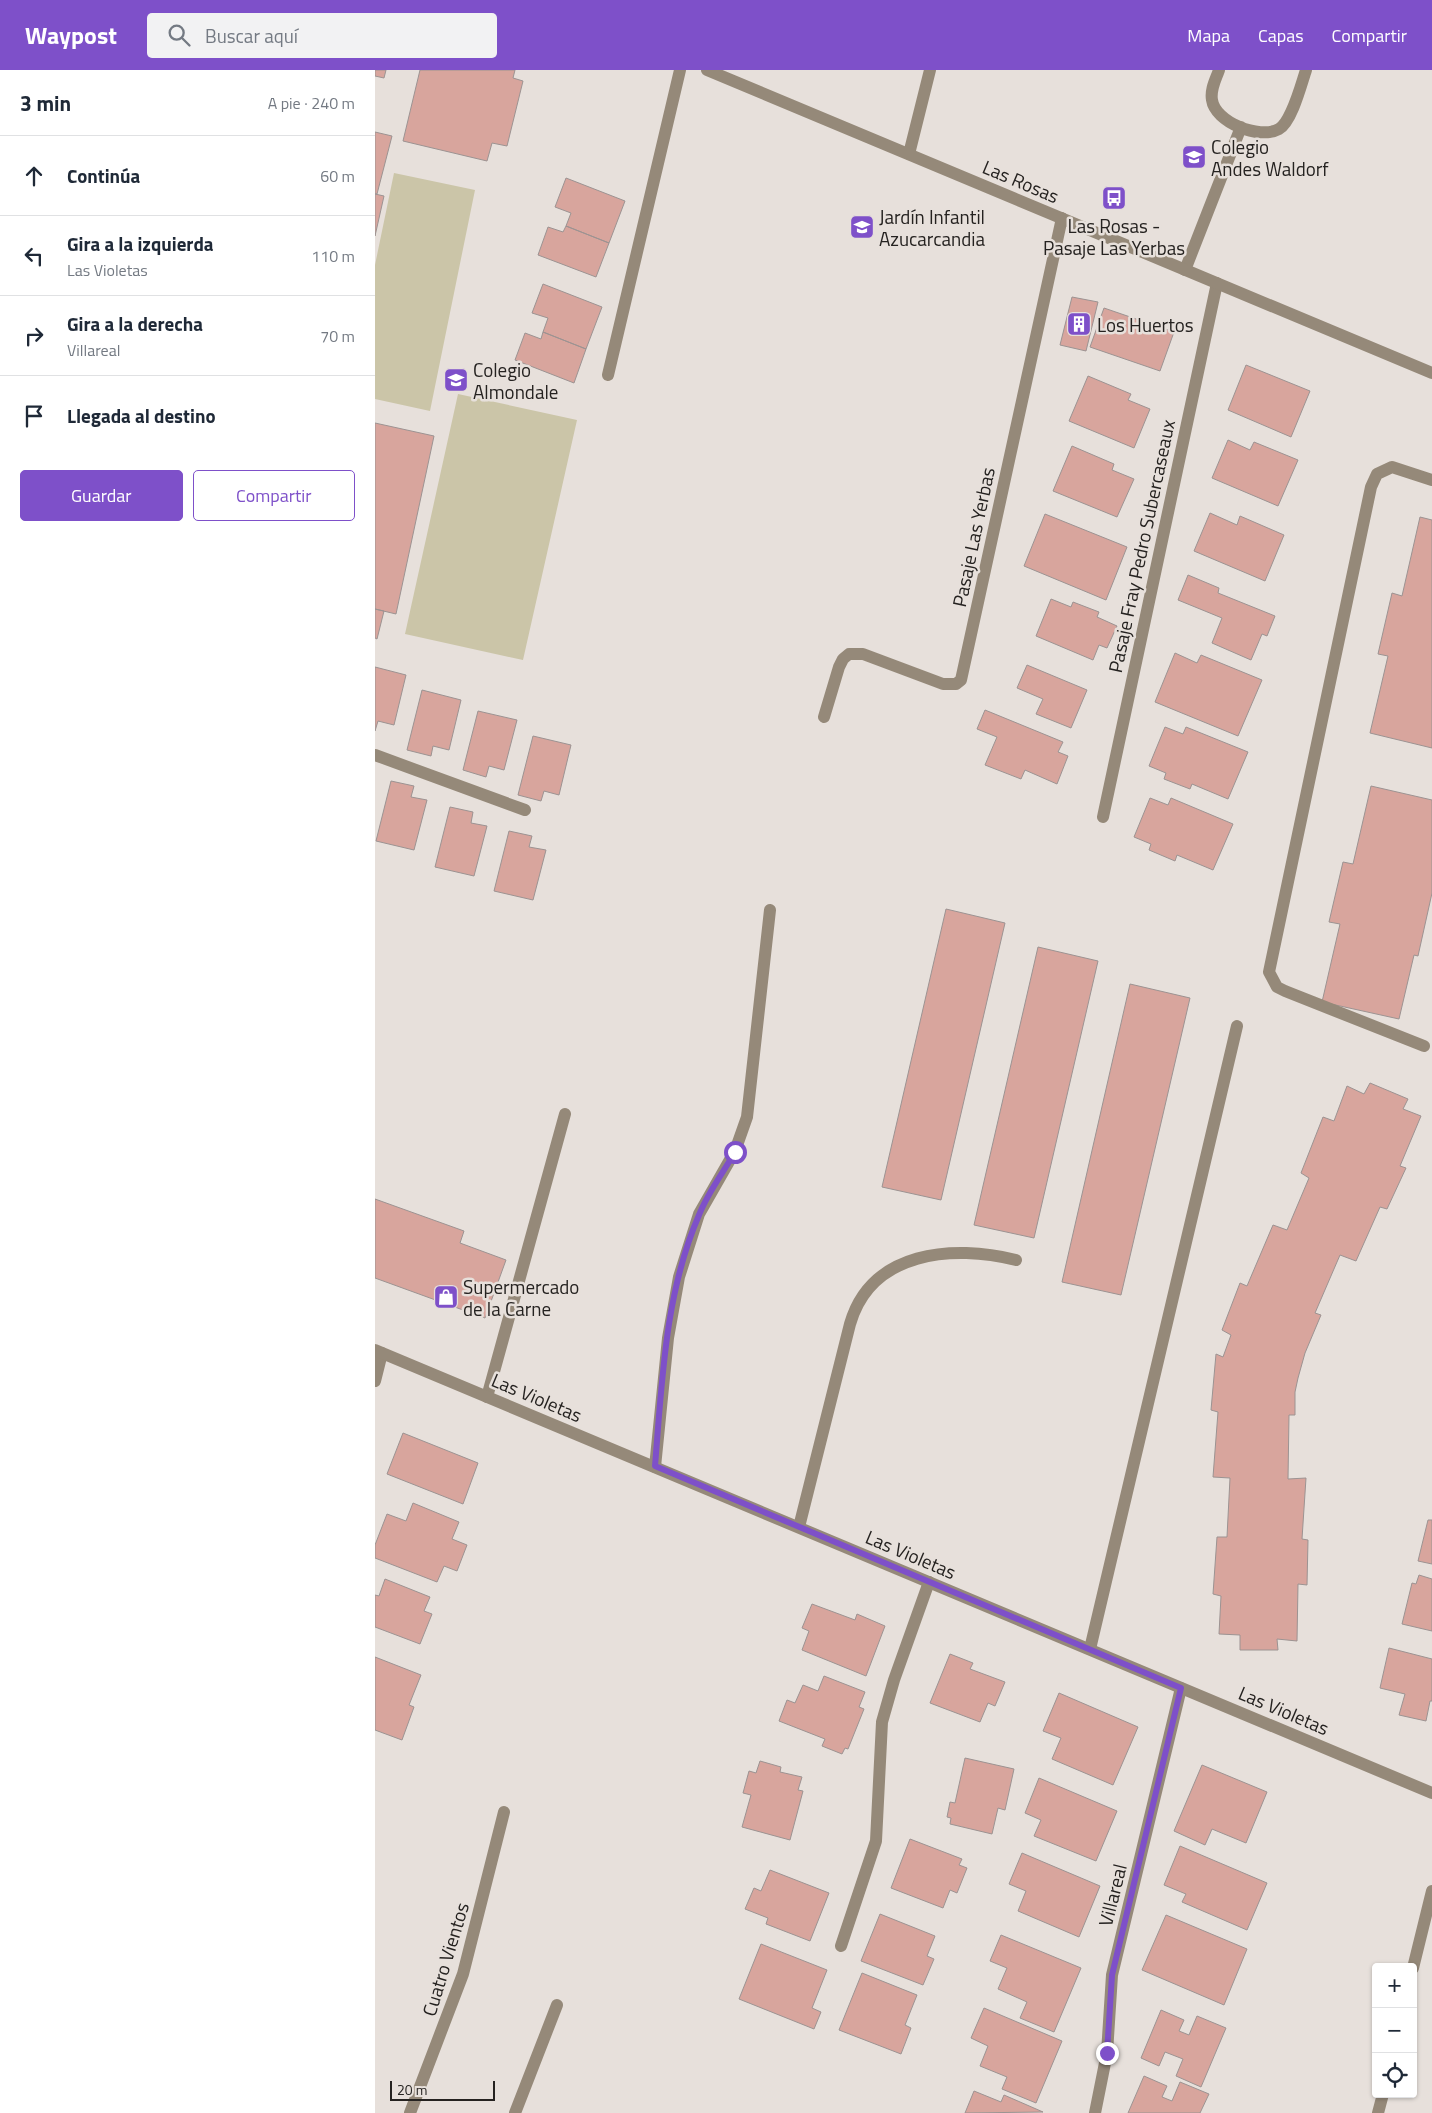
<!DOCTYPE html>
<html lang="es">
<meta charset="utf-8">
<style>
body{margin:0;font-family:"Titillium Web",sans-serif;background:#f2f2f3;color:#1f2937}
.controls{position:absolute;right:15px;bottom:15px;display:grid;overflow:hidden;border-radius:5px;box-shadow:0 1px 4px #0004}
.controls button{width:45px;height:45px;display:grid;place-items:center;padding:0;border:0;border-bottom:1px solid #e0e1e3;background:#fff;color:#1f2937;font:25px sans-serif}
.scale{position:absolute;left:15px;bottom:12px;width:105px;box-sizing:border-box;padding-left:5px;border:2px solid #252220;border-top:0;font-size:14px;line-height:18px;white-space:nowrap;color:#252220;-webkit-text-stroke:4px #e7e0db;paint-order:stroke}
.stop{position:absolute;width:15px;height:15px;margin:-11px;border:4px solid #7e50c9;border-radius:50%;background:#fff}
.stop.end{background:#7e50c9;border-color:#fff;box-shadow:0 1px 5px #0008}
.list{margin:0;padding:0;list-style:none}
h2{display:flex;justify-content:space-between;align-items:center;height:65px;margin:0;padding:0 20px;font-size:21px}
h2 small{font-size:16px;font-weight:400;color:#747a83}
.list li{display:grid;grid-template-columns:32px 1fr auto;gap:15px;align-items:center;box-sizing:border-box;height:80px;padding:0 20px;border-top:1px solid #e0e1e3}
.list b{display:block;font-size:19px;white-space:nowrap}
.list p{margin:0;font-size:16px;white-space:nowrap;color:#747a83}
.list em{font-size:16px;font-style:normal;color:#747a83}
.actions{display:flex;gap:10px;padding:15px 20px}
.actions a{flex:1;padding:11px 0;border:1px solid #7e50c9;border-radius:5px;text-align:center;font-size:18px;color:#7e50c9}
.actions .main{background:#7e50c9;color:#fff}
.icon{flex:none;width:28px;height:28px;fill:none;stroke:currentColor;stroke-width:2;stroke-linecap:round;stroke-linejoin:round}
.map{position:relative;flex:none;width:1057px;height:2043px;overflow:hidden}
header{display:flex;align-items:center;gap:30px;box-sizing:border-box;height:70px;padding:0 25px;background:#7e50c9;color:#fff}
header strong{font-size:24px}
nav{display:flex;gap:28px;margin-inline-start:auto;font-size:18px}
.search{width:350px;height:45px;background:#f2f2f3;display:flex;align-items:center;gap:12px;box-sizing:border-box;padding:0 18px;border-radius:5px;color:#747a83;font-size:19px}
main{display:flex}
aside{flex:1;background:#fff}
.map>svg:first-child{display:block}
.green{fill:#cbc5a8}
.building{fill:#d8a59d;stroke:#9c9392}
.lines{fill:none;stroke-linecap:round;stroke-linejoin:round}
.service{stroke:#958979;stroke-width:12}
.minor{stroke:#958979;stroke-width:12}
.tertiary{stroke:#958979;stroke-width:12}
.route{stroke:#7e50c9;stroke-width:6}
.labels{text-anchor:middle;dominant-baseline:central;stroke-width:5;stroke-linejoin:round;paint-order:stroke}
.poi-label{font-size:19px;fill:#252220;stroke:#e7e0db;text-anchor:start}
.street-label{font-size:19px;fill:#252220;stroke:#e7e0db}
</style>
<header>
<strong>Waypost</strong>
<div class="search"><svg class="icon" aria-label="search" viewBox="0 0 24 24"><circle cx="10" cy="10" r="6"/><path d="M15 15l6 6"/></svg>Buscar aquí</div>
<nav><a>Mapa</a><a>Capas</a><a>Compartir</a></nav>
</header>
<main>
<aside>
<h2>3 min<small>A pie · 240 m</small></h2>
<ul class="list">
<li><svg class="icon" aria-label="ahead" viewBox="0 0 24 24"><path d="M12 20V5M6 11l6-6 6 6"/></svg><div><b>Continúa</b></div><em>60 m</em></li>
<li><svg class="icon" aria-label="left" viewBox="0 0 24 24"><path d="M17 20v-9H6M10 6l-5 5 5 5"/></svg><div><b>Gira a la izquierda</b><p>Las Violetas</p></div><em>110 m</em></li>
<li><svg class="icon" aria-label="right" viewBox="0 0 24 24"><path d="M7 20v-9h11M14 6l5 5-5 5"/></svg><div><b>Gira a la derecha</b><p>Villareal</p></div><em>70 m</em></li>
<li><svg class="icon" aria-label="arrive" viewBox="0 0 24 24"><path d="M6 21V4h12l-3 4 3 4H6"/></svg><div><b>Llegada al destino</b></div></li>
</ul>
<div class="actions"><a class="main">Guardar</a><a>Compartir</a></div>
</aside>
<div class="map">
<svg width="1057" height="2043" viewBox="0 0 1057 2043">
<rect width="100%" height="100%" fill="#e7e0db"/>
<path class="green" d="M19 103 100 120 55 341 0 329V195Z
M83 324 202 350 148 590 30 564Z"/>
<path class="building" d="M0 0H11L9 8 0 6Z
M45 0H140L138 8 148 11 132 76 117 73 112 91 28 71Z
M0 62 17 66 2 124H0Z
M191 108 250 131 234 173 191 156 196 143 180 137Z
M0 124 9 126 0 166Z
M191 156 234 173 221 207 163 185 173 157 188 162Z
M168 214 227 237 211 279 168 262 173 248 157 243Z
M697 227 723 232 711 281 685 275Z
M729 238 799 262 785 301 715 277Z
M168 262 211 279 199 313 140 290 150 263 166 269Z
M871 295 935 321 916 367 853 340Z
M713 306 756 324 753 330 775 339 759 378 694 351Z
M0 353 59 366 21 544 0 539Z
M853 370 875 380 879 372 923 390 903 436 837 408Z
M697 376 739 394 737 400 759 409 742 447 678 421Z
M835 443 862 455 865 446 909 465 890 511 819 481Z
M670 444 752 477 731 530 649 496Z
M1045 447 1057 450V678L995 663 1013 586 1003 584 1017 523 1027 526Z
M813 505 844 518 843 523 900 546 892 566 887 564 876 590 837 573 847 548 803 530Z
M676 529 696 537 698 532 724 542 722 547 742 556 732 578 724 575 718 590 661 566Z
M0 539 9 541 2 569 0 568Z
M800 583 822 593 826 585 887 610 863 666 780 632Z
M652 595 712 620 696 658 661 644 668 629 642 618Z
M0 597 31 605 19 655 3 651 0 661Z
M47 620 86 630 74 680 58 676 56 686 32 680Z
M610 640 688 672 683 682 693 686 682 714 650 700 646 709 610 695 622 667 602 659Z
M103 641 142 650 129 700 114 696 111 707 88 700Z
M790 657 808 664 811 657 873 682 853 729 817 714 815 719 789 709 791 703 774 696Z
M158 666 196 675 184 725 169 721 166 731 143 725Z
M16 711 39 716 36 727 52 730 39 780 1 771Z
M996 716 1057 730V823L1043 886 1039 885 1024 949 947 932 965 854 954 852 968 792 978 794Z
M775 728 793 735 796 728 858 754 838 800 802 785 800 791 774 780 776 774 759 767Z
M75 737 98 742 96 753 112 756 99 806 60 797Z
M134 761 157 766 154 777 171 780 158 830 119 821Z
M571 839 630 853 566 1130 507 1117Z
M663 877 723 891 659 1168 599 1155Z
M755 914 815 928 746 1225 687 1212Z
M995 1013 1033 1029 1028 1039 1046 1046 1025 1096 1031 1098 1012 1139 1005 1137 981 1191 965 1185 940 1243 946 1245 930 1283 923 1308 920 1322V1345H914L913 1409 931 1408 927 1469 933 1470 932 1515 923 1514 922 1571 902 1569 903 1580H865V1565L844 1564 846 1526 838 1524 842 1467H852L855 1408 838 1407 843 1342 836 1340 841 1284 848 1287 856 1265 847 1260 865 1213 872 1216 898 1155 912 1160 934 1108 926 1103 948 1047 959 1051 972 1016 989 1024Z
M0 1129 89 1161 85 1173 131 1190 110 1248 0 1208Z
M28 1363 103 1393 88 1434 12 1404Z
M38 1433 84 1452 77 1469 92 1475 82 1501 69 1496 62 1512 0 1488V1475L12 1444 31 1451Z
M1053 1450H1057V1494L1043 1491Z
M1044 1505 1057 1509V1561L1027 1554 1037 1513 1041 1514Z
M10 1509 55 1527 49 1541 57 1544 45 1574 0 1557V1525L4 1526Z
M437 1534 480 1550 482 1544 510 1556 491 1606 427 1580 434 1561 427 1558Z
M1014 1578 1057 1589V1631H1055L1051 1651 1024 1645 1030 1624 1005 1618Z
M575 1584 598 1593 595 1599 630 1612 620 1636 613 1633 605 1652 555 1633Z
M0 1587 46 1605 34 1635 39 1637 27 1670 0 1660Z
M449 1606 490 1622 484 1637 489 1639 473 1679 470 1678 467 1684 447 1676 450 1669 404 1651 412 1630 420 1633 428 1615 443 1621Z
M684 1623 763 1657 738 1715 677 1689 686 1668 668 1661Z
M590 1688 639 1699 630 1740 623 1738 617 1764 575 1754 576 1748 572 1747 575 1732 580 1733Z
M385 1691 406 1697 405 1702 427 1707 423 1720 428 1721 415 1770 367 1757 376 1725 368 1723 374 1701 381 1703Z
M827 1695 892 1722 871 1773 837 1759 830 1775 799 1761Z
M664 1708 742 1741 721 1791 659 1766 666 1750 650 1743Z
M535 1769 587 1789 584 1795 592 1798 582 1823 575 1820 568 1838 516 1818Z
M805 1776 892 1813 872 1860 807 1832 811 1824 789 1815Z
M647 1783 725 1816 704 1867 643 1841 651 1821 634 1814Z
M395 1800 454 1823 435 1871 391 1854 393 1848 370 1839 379 1818 386 1821Z
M505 1844 560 1866 552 1886 559 1889 548 1915 486 1891Z
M791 1845 872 1879 849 1935 767 1900Z
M626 1865 706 1898 679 1962 645 1948 652 1932 623 1919 632 1898 615 1891Z
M386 1874 452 1900 437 1938 446 1942 439 1959 364 1929Z
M487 1903 542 1925 530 1955 536 1958 526 1984 464 1960Z
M609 1938 687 1971 661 2033 627 2019 632 2007 605 1996 613 1976 596 1968Z
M786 1940 809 1950 804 1961 814 1965 822 1946 851 1958 826 2017 801 2006 808 1989 790 1982 784 1996 766 1988Z
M769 2006 792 2016 787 2027 797 2031 805 2012 834 2024 825 2043H753Z
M599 2021 626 2032 629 2025 668 2042 590 2043Z"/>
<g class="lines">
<path class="service" d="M1049 976 910 921 902 917 894 902 996 417 1002 404 1017 397 1057 410
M112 1327 190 1044
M424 1457 475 1254C496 1181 578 1174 641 1190
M715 1579 862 956"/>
<path class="minor" d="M844 0C841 9 835 19 837 30 840 52 884 70 904 59 917 51 926 15 931 0
M534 84 555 0
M810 200 866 57
M233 305 305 0
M449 647 464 597 468 589 474 584H488L568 614H581L586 610 687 148
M0 685 150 740
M728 747 842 213
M0 1311 7 1283
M280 1397 293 1268 304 1207 324 1144 360 1081 372 1047 395 840
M466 1876 501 1771 507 1652 519 1610 554 1512
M1038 1898 1057 1821
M35 2043 88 1904 129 1742
M140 2043 182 1935
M720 2043 732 1983 737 1905 806 1618
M1003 2043 1008 2024"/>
<path class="tertiary" d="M332 0 1057 303
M0 1280 1057 1723"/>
</g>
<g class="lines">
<path class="route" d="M360 1082C348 1103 333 1122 324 1145 290 1223 287 1312 280 1396L806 1618 737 1905 732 1983"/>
</g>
<defs>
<symbol id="school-square" viewBox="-11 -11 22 22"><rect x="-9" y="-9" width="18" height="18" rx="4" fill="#7e50c9" stroke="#e7e0db"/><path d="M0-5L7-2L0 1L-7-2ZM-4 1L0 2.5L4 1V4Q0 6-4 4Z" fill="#fff"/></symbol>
<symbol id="bus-square" viewBox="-11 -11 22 22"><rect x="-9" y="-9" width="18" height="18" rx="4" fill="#7e50c9" stroke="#e7e0db"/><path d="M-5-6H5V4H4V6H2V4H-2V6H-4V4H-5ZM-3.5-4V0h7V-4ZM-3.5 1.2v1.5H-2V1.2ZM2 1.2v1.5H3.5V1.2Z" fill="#fff"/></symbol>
<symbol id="building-square" viewBox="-11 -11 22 22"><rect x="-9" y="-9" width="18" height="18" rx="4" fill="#7e50c9" stroke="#e7e0db"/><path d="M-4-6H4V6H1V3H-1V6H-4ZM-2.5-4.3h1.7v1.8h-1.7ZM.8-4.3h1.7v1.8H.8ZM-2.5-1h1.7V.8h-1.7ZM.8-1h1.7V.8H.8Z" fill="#fff"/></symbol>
<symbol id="shop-square" viewBox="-11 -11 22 22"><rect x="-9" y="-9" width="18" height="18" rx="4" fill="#7e50c9" stroke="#e7e0db"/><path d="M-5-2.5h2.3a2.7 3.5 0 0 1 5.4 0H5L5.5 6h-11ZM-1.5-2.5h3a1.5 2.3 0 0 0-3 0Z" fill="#fff"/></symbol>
</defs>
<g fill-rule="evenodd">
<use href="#school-square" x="805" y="73" width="28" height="28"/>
<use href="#bus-square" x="725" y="114" width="28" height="28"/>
<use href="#school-square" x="473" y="143" width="28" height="28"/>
<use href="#building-square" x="690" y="240" width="28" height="28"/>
<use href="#school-square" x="67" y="296" width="28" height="28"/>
<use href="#shop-square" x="57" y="1213" width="28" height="28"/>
</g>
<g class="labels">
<g class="poi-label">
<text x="836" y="76">Colegio<tspan x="836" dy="22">Andes Waldorf</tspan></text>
<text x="504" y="146">Jardín Infantil<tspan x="504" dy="22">Azucarcandia</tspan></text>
<text x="739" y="155" text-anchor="middle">Las Rosas -<tspan x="739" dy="22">Pasaje Las Yerbas</tspan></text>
<text x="722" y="254">Los Huertos</text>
<text x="98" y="299">Colegio<tspan x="98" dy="22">Almondale</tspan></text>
<text x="88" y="1216">Supermercado<tspan x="88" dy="22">de la Carne</tspan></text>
</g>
<g class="street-label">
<text transform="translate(646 111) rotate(23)">Las Rosas</text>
<text transform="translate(598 467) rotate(-78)">Pasaje Las Yerbas</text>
<text transform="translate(766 476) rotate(-78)">Pasaje Fray Pedro Subercaseaux</text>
<text transform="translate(162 1327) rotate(23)">Las Violetas</text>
<text transform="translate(536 1484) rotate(23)">Las Violetas</text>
<text transform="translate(909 1640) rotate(23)">Las Violetas</text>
<text transform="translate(737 1825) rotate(-76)">Villareal</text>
<text transform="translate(70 1889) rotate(-73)">Cuatro Vientos</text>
</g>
</g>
</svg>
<div class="controls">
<button>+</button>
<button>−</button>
<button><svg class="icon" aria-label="locate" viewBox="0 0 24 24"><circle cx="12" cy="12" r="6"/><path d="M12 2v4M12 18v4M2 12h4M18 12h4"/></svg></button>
</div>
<div class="scale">20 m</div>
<div class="stop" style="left:360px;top:1082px"></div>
<div class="stop end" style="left:732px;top:1983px"></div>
</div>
</main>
